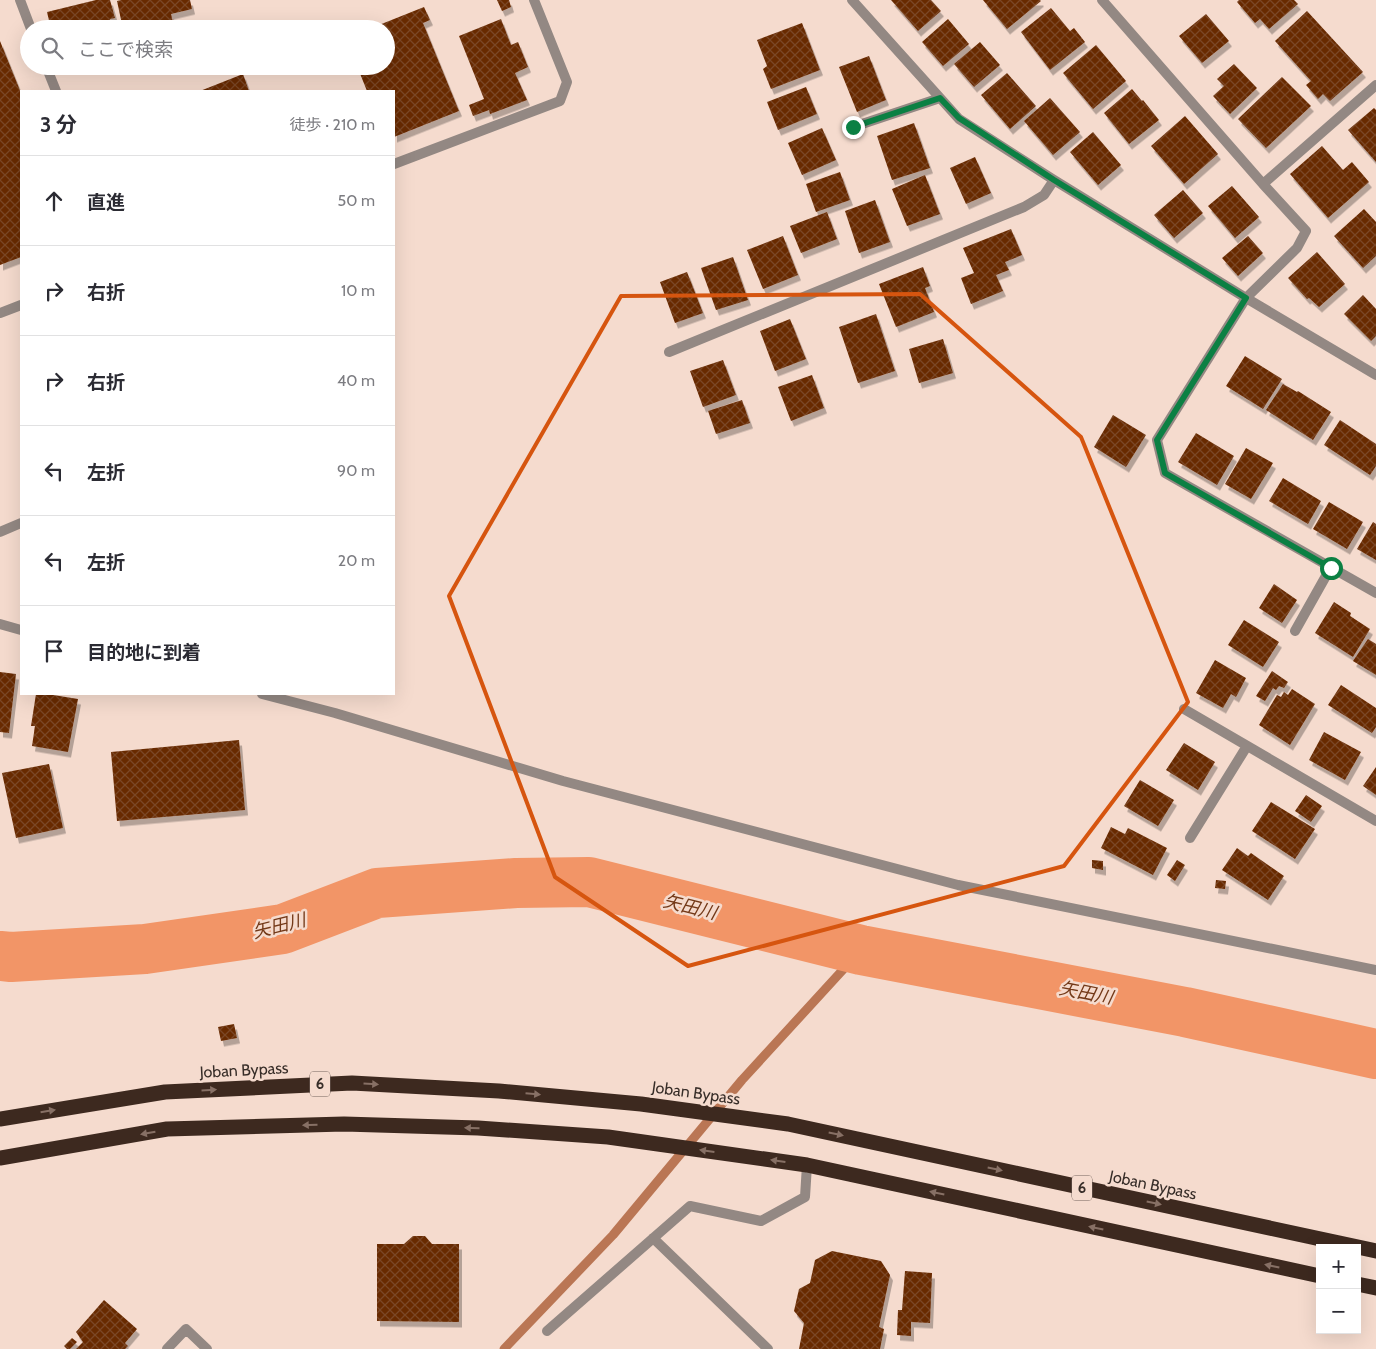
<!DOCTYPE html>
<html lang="ja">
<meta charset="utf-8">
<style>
body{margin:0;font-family:Cabin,"Noto Sans JP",sans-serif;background:#f7f7f7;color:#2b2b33}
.controls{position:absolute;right:15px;bottom:15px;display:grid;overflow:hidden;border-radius:0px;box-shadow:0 5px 20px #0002}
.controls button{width:45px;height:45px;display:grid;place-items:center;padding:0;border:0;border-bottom:1px solid #e1e1e2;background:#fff;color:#2b2b33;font:25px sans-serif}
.stop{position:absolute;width:15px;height:15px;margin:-11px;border:4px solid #0b8043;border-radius:50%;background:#fff}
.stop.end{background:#0b8043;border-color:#fff;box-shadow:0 1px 5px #0008}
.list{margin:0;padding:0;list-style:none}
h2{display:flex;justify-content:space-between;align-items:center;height:65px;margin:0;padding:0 20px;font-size:21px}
h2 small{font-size:16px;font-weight:400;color:#7c7c81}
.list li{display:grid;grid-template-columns:32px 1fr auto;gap:15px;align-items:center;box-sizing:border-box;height:90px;padding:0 20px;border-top:1px solid #e1e1e2}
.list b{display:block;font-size:19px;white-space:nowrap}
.list em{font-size:16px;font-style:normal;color:#7c7c81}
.icon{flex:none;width:28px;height:28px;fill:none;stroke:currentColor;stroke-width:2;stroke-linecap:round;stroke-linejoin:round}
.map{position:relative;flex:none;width:1376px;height:1349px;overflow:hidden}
.search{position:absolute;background:#fff;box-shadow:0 5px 20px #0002;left:20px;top:20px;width:375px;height:55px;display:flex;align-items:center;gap:12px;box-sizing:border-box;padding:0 18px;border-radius:28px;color:#7c7c81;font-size:19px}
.panel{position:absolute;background:#fff;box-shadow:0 5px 20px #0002;left:20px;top:90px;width:375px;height:605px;border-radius:0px}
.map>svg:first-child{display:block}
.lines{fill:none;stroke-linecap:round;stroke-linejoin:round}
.stream{stroke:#ba7654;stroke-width:9}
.river{stroke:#f29567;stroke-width:50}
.building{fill:url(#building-cross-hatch);filter:url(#shadow)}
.street{stroke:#938883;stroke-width:10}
.highway{stroke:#3d291f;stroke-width:15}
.oneway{fill:#877065}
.route{stroke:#0b8043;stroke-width:6}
.marked{fill:none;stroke:#d6550f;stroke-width:4;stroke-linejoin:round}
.labels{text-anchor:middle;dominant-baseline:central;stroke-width:5;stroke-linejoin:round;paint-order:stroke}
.shield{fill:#f5dbce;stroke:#70615a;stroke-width:1}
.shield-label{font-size:15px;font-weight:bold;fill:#372d28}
.street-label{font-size:16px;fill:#372d28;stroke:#f5dbce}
.water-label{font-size:18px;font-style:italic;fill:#743918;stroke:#f5dbce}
</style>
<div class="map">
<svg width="1376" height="1349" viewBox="0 0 1376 1349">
<defs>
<pattern id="building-cross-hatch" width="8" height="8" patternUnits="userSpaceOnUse" patternTransform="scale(1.25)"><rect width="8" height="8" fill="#682900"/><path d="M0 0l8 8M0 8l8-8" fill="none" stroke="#7a4726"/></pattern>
<filter id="shadow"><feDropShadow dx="3" dy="5.5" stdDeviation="0" flood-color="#0004"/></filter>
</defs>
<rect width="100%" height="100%" fill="#f5dbce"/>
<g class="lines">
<path class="stream" d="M504 1349 613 1235 742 1080 861 950"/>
<path class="river" d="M0 956 11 957 145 949 283 929 377 893 516 883 589 882 861 950 1185 1012 1376 1054"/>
</g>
<path class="building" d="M96 0H110L115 18 110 19 112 29H51L47 12Z
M121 0H190L192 9 171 14 174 27 123 29 117 1Z
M497 0H509L511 7 502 11Z
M891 0H931L941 11 918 31Z
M983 0H1040L1041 1 1007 29Z
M1239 0H1294L1298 4 1269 29 1260 19 1255 23 1237 2Z
M424 7 430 20 423 23 459 111 394 137V91H367L357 66H386V29H369Z
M1051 8 1070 31 1074 28 1085 42 1050 70 1021 32Z
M1307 11 1363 72 1330 101 1323 94 1318 99 1306 85 1311 81 1275 41Z
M1206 14 1229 41 1202 63 1179 36Z
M501 19 511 45 518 42 528 67 515 73 527 100 490 114 489 110 473 116 469 105 484 99 459 36Z
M948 19 969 44 943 66 922 42Z
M802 23 820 70 771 89 763 69 767 66 757 40Z
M0 41 21 93V257L0 265Z
M980 42 1000 65 974 87 954 64Z
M1096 45 1126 81 1093 109 1063 73Z
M869 56 886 100 857 112 839 67Z
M1234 64 1257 88 1230 114 1213 96 1224 86 1217 79Z
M1007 73 1036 106 1010 129 981 95Z
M243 74 249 91H200Z
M1282 77 1311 106 1266 148 1238 119Z
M806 87 817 114 778 130 767 102Z
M1132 89 1142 101 1143 100 1159 120 1129 144 1104 113Z
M1050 98 1080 132 1053 155 1024 121Z
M1374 108 1376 110V162L1348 130Z
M1185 116 1218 154 1184 184 1151 146Z
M914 123 930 168 892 180 877 136Z
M822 128 836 160 802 175 788 143Z
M1093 132 1121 165 1098 185 1070 152Z
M1322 146 1343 170 1352 162 1369 182 1328 218 1290 174Z
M975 157 991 193 966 204 950 168Z
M840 172 850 200 816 212 806 184Z
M925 175 940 214 907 226 892 189Z
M1232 186 1259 217 1235 238 1208 206Z
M1183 190 1203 213 1174 238 1154 215Z
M875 200 890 242 859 253 845 211Z
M1364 209 1376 222V256L1363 268 1334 236Z
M827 212 837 239 801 253 790 226Z
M1011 229 1022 255 1005 262 1009 270 996 275 1003 291 971 304 961 278 974 273 963 248Z
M783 236 798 275 763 289 747 250Z
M1248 236 1263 253 1238 276 1222 258Z
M1317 252 1345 284 1319 307 1309 298 1307 299 1288 278Z
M733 257 748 300 716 310 701 268Z
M923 267 930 286 925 288 934 312 896 327 879 284Z
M687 272 703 313 675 323 660 282Z
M1363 295 1376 309V336L1371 341 1344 314Z
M876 314 895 371 858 383 839 327Z
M790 319 806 359 775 371 760 331Z
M943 339 953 373 919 383 909 349Z
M1245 356 1282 379 1263 409 1226 386Z
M723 360 736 395 703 407 690 371Z
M812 375 824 408 791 421 778 387Z
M1283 384 1297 392 1298 391 1331 412 1313 440 1266 410Z
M742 400 750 423 716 434 708 411Z
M1113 415 1146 435 1126 467 1094 447Z
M1340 420 1376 444V466L1370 475 1324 445Z
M1196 433 1234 456 1217 485 1178 462Z
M1246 448 1273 463 1251 499 1225 484Z
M1283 478 1321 501 1308 524 1269 501Z
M1329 502 1363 522 1347 549 1313 529Z
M1373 522 1376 524V560L1357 549Z
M1274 584 1297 600 1282 623 1259 608Z
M1334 602 1351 613 1350 616 1370 629 1353 657 1315 633Z
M1244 620 1279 642 1263 667 1228 645Z
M1368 639 1376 644V675L1353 661Z
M1215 660 1246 678 1236 697 1231 694 1223 708 1196 693Z
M1272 671 1288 682 1284 688 1279 686 1276 690 1273 688 1265 701 1256 696Z
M0 672 16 674 9 733 0 732Z
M1341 685 1376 708V727L1372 733 1328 705Z
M1292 689 1315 704 1290 745 1259 725 1277 695 1281 697 1284 692 1288 695Z
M36 694H47L78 699 68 752 32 746 35 726H31Z
M1324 732 1361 752 1345 780 1309 760Z
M239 740 245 810 117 821 111 752Z
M1184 743 1215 762 1198 790 1166 770Z
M49 764 63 828 16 838 2 773Z
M1376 767V795L1363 786Z
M1140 780 1174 800 1158 826 1124 806Z
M1306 795 1322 806 1311 822 1295 811Z
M1271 802 1315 829 1295 859 1252 831Z
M1111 827 1125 834 1128 828 1167 848 1153 875 1101 848Z
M1237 848 1248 856 1251 853 1284 876 1268 900 1222 870Z
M1092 860 1103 861V870L1092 868Z
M1177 860 1185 865 1175 881 1167 875Z
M1216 880 1226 881 1225 889 1215 888Z
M234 1024 237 1038 221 1041 218 1027Z
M413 1236H425L432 1244H459V1322L377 1321V1244H404Z
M832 1251 881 1261 890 1275 879 1327 884 1329 880 1349H799L804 1323 794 1311 799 1289 810 1283 815 1260Z
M905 1271 932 1273 930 1323 911 1322V1336L897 1335 898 1310H902Z
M104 1300 137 1329 125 1343 128 1346 125 1349H76L83 1342 76 1332Z
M72 1338 77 1342 70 1349H67L64 1346Z"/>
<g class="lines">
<path class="street" d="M20 0 31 29
M852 0 959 119 1054 180 1246 298 1376 375
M1102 0 1263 184 1306 231 1297 248 1246 298 1157 440 1165 473 1376 593
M46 66 56 91
M853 127 940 98
M394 164 560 101 567 82 534 0
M1263 184 1376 85
M0 313 21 305
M669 352 1024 207 1044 195 1054 180
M0 532 21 523
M0 624 21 630
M1295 631 1331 567
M262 694 335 713 563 781 958 885 1376 970
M1184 709 1376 821
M1190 838 1247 746
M653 1238 768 1349
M547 1331 690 1206 761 1221 805 1197 807 1165
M167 1349 186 1329 207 1349"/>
<path class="highway" d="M0 1119 165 1092 352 1083 499 1091 641 1104 788 1124 1376 1251
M0 1158 167 1129 344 1124 478 1128 608 1137 807 1165 1320 1276
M1357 1284 1376 1288"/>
</g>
<defs><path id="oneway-solid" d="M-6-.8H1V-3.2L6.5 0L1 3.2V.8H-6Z" transform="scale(1.25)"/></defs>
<g class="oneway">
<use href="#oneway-solid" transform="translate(371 1084) rotate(3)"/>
<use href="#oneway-solid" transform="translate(209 1090) rotate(-3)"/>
<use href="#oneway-solid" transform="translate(533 1094) rotate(5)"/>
<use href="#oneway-solid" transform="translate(48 1111) rotate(-9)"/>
<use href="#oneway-solid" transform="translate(310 1125) rotate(178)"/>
<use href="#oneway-solid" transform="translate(472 1128) rotate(-178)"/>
<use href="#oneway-solid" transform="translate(148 1133) rotate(170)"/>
<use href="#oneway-solid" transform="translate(836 1134) rotate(12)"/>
<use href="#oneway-solid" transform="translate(707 1151) rotate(-172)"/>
<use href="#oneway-solid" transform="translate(778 1161) rotate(-172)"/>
<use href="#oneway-solid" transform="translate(995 1169) rotate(12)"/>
<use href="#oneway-solid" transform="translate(937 1193) rotate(-168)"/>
<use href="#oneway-solid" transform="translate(1154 1203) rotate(12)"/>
<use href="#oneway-solid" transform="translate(1096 1228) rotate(-168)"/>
<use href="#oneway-solid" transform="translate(1272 1266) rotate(-168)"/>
</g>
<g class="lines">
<path class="route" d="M853 127 940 98 959 118 1054 180 1246 298 1157 440 1165 473 1331 568"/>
</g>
<path class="marked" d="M920 294 1081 437 1188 702 1064 866 688 966 555 877 449 596 621 296Z"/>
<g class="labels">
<g class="shield">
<rect x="310" y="1071.5" width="20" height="25" rx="4"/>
<rect x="1072" y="1175.5" width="20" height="25" rx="4"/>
</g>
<g class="shield-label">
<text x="320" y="1084">6</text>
<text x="1082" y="1188">6</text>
</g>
<g class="street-label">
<text transform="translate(244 1070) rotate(-3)">Joban Bypass</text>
<text transform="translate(696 1093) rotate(8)">Joban Bypass</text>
<text transform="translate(1153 1185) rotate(12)">Joban Bypass</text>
</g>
<g class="water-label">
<text transform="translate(690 907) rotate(14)">矢田川</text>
<text transform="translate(279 926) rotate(-14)">矢田川</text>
<text transform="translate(1086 993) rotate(11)">矢田川</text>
</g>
</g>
</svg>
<div class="controls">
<button>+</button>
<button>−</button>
</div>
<div class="stop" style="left:1331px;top:568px"></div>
<div class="stop end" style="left:853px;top:127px"></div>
<div class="search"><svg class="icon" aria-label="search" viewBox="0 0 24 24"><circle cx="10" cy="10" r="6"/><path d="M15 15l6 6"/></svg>ここで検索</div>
<section class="panel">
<h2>3 分<small>徒歩 · 210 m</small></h2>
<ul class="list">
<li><svg class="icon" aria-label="ahead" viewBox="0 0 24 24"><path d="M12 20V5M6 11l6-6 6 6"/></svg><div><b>直進</b></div><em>50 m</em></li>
<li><svg class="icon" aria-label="right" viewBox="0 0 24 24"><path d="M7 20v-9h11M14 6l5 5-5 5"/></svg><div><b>右折</b></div><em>10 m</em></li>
<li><svg class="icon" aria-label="right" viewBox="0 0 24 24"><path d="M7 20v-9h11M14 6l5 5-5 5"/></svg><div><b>右折</b></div><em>40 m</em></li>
<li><svg class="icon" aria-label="left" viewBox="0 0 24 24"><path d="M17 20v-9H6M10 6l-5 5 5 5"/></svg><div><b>左折</b></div><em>90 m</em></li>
<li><svg class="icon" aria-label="left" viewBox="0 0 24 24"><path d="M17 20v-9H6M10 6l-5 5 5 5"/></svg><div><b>左折</b></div><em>20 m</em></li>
<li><svg class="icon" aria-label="arrive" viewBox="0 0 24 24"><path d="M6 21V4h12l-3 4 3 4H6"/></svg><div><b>目的地に到着</b></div></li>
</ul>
</section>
</div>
